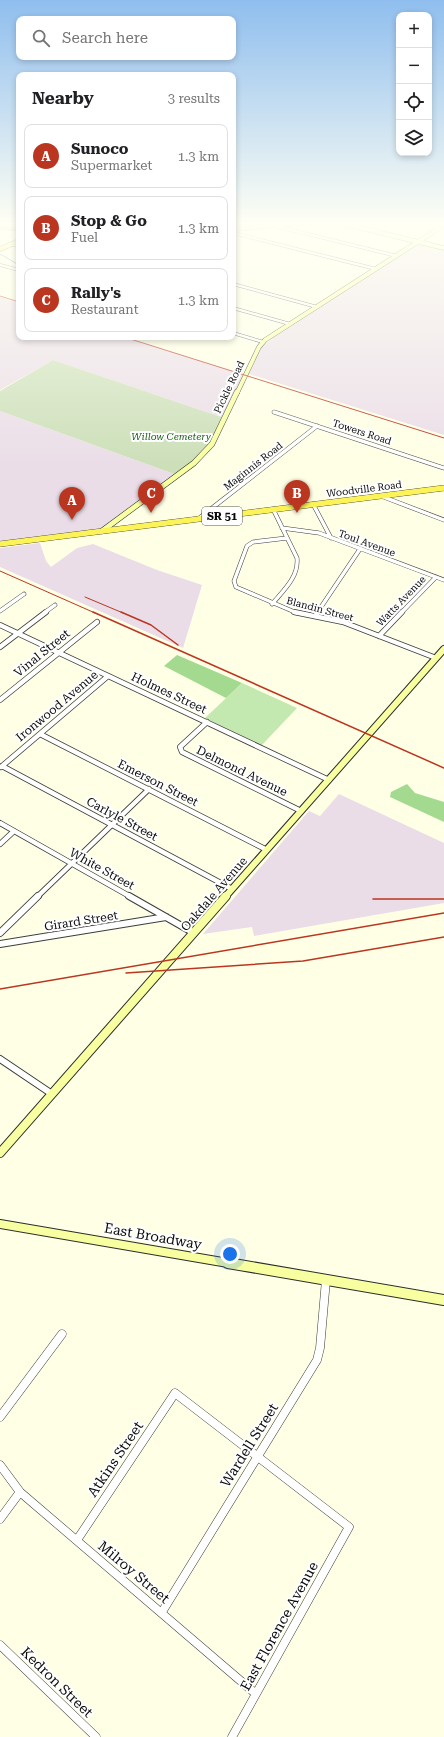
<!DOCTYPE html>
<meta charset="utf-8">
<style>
body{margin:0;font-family:"Roboto Serif",serif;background:#f6f6f6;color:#202124}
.controls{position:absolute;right:12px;top:12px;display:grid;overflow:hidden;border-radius:8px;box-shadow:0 2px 6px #0003}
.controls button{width:36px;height:36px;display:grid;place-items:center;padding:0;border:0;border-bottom:1px solid #e0e0e0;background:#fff;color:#202124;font:20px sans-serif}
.you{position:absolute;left:230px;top:1254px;width:14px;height:14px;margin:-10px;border:3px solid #fff;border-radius:50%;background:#1a73e8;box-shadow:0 0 0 6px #1a73e833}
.badge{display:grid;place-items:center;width:26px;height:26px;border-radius:50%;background:#bb3620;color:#fff;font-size:13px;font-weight:700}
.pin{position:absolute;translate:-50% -33px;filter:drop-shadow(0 1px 2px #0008)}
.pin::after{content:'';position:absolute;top:21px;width:14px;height:12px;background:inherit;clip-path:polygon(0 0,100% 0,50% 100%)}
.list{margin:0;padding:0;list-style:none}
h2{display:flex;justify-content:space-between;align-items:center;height:52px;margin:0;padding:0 16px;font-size:17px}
h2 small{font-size:13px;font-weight:400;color:#757577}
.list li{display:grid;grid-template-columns:26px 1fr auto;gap:12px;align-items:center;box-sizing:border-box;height:64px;margin:0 8px 8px;padding:0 8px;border:1px solid #e0e0e0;border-radius:8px}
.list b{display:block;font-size:15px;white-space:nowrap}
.list p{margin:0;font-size:13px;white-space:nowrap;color:#757577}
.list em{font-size:13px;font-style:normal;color:#757577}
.icon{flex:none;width:22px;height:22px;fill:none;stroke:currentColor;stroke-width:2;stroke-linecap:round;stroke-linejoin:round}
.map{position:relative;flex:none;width:444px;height:1737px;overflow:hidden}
.search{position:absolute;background:#fff;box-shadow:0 2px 6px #0003;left:16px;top:16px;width:220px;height:44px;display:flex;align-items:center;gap:10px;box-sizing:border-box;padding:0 14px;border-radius:8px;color:#757577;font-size:15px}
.panel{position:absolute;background:#fff;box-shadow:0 2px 6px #0003;left:16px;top:72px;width:220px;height:268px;border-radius:8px}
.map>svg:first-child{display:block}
.industrial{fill:#eadde8}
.green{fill:#c3e9b1}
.forest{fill:#a3da90}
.cemetery{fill:#ccdfb9}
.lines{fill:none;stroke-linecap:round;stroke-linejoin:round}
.stream{stroke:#3071cf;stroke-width:1}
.street-far4-casing{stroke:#3d3d3d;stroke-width:3.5}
.street-far3-casing{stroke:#3d3d3d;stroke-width:4.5}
.street-far2-casing{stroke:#3d3d3d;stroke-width:6}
.street-far1-casing{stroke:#3d3d3d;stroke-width:8}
.street-casing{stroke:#3d3d3d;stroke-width:9}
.secondary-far4-casing{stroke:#2c2c2c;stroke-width:5}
.secondary-far3-casing{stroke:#2c2c2c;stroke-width:6}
.secondary-far2-casing{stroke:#2c2c2c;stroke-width:8}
.secondary-far1-casing{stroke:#2c2c2c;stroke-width:10}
.secondary-casing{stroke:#2c2c2c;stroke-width:12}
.primary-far1-casing{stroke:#1b1b1b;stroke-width:5.5}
.primary-casing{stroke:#1b1b1b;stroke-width:6}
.highway-casing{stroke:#1b1b1b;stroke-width:1}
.street-far4{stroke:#fff;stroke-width:2.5}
.street-far3{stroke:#fff;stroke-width:3.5}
.street-far2{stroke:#fff;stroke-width:4.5}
.street-far1{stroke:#fff;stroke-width:6}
.street{stroke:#fff;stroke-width:8}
.secondary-far4{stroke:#f8ffa1;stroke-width:4}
.secondary-far3{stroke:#f8ffa1;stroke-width:5}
.secondary-far2{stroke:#f8ffa1;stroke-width:6}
.secondary-far1{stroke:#f8ffa1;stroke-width:8}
.secondary{stroke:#f8ffa1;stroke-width:10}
.primary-far1{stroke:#fcf359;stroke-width:4.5}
.primary{stroke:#fcf359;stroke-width:5.5}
.highway{fill:#f8bb4b;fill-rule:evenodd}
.rail-far1{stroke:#bb3620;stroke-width:1}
.rail{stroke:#bb3620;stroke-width:1.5}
.labels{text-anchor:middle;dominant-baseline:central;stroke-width:4;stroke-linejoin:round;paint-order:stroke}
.far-street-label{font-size:10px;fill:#0a0a0a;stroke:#fff}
.far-park-label{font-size:10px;font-style:italic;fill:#1b611a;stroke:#fff}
.shield{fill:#fff;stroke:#545454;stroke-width:1}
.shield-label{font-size:11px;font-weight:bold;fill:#0a0a0a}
.street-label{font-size:12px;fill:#0a0a0a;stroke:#fff}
.near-street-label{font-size:14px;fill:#0a0a0a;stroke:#fff}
</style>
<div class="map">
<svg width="444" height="1737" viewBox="0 0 444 1737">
<rect width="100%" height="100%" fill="#ffffe6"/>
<path class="industrial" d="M419 244 444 250V435L249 374 262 347 273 338Z
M0 297 19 303V337H125L244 375 224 418 53 360 0 390Z
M0 411 177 475 102 531 0 544Z
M40 543 46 561 51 567 77 548 93 544 157 570 202 585 183 648 0 567V548Z
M339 794 444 843V903L254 936 252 927 203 934 309 811 320 816Z"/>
<path class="green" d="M242 683 297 708 261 746 205 718Z"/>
<path class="forest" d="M177 655 242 683 226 698 164 666Z
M407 784 415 793 444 802V822L390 797 391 792Z"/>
<path class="cemetery" d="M53 360 224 418 212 444 177 475 0 411V391Z"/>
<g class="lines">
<path class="stream" d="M0 254 19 265"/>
<defs>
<path id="street-far4" d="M275 226 397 256
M233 233 376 269
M11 244 19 246
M0 265 19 270
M233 284 317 307
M233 308 290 324
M233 333 263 342"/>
<path id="street-far3" d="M274 412 444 468
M381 496 444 520
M313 504 331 538
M198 519 317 426
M282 528 319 533 444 580
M287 538 253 542 247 546 234 581 236 587 297 613
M272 604C283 591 299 577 297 558L273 509
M0 611 24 594
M44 613 55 605
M317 613 360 549
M401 613 436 577"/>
<path id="street-far2" d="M294 612 343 622 436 658
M315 616 318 612
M0 625 329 780
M379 636 402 612
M0 647 46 612
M0 700 97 622
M207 722 180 747 182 752 301 811
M40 734 267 850
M2 766 232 889
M1 767 108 676
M0 823 131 897
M0 844 14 831
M37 897 149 789"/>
<path id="street-far1" d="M129 896 194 933
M0 933 38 896
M0 944 166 917
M0 1059 52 1094"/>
<path id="street" d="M0 1417 62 1334
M0 1465 20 1492 256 1694
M0 1519 20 1492
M77 1540 175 1393 349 1527 232 1737
M162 1612 317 1360 320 1348 326 1280
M0 1645 96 1737"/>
<path id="secondary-far4" d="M336 222 444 248
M237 393 259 347 265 340 444 225"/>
<path id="secondary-far3" d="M102 531 194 463 212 444 237 392"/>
<path id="secondary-far2" d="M225 897 444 649"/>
<path id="secondary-far1" d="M0 1153 226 896
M0 1224 234 1264"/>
<path id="secondary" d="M228 1263 444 1300"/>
<path id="primary-far1" d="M233 229 310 222
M0 249 19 241"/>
<path id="primary" d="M0 544 444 488"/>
<path id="highway" d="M246 222H263L233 226V224Z
M0 227 19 229V231L0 229Z"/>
</defs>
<use href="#street-far4" class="street-far4-casing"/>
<use href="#street-far3" class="street-far3-casing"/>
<use href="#street-far2" class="street-far2-casing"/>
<use href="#street-far1" class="street-far1-casing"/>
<use href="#street" class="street-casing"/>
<use href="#secondary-far4" class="secondary-far4-casing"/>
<use href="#secondary-far3" class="secondary-far3-casing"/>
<use href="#secondary-far2" class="secondary-far2-casing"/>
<use href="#secondary-far1" class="secondary-far1-casing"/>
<use href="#secondary" class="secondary-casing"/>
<use href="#primary-far1" class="primary-far1-casing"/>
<use href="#primary" class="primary-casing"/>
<use href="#highway" class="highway-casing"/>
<use href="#street-far4" class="street-far4"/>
<use href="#street-far3" class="street-far3"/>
<use href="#street-far2" class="street-far2"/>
<use href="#street-far1" class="street-far1"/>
<use href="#street" class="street"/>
<use href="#secondary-far4" class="secondary-far4"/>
<use href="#secondary-far3" class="secondary-far3"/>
<use href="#secondary-far2" class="secondary-far2"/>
<use href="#secondary-far1" class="secondary-far1"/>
<use href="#secondary" class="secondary"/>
<use href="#primary-far1" class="primary-far1"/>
<use href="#primary" class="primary"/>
<use href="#highway" class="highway"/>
<path class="rail-far1" d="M0 296 19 302
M124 337 444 438
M0 571 95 613
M85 597 123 613"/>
<path class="rail" d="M93 612 444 768
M121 612 151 625 178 645
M373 899H444
M126 973 303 961 444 937
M0 989 444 913"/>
</g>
<linearGradient id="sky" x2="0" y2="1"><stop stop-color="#8fbeee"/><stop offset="0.48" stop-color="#fffff4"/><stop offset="1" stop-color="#fffff4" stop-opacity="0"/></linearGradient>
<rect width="444" height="466" fill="url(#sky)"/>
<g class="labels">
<g class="far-street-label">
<text transform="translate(229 387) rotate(-64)">Pickle Road</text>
<text transform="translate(362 432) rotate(18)">Towers Road</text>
<text transform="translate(253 466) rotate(-38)">Maginnis Road</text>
<text transform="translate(364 489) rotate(-7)">Woodville Road</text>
<text transform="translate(367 543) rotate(20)">Toul Avenue</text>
<text transform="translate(401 601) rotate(-46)">Watts Avenue</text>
<text transform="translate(320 609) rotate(15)">Blandin Street</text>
</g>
<g class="far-park-label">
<text x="171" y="436">Willow Cemetery</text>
</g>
<rect class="shield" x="202" y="507" width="40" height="18" rx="3"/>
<g class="shield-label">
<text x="222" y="516">SR 51</text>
</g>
<g class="street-label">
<text transform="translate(42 653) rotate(-39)">Vinal Street</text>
<text transform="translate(169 693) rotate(25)">Holmes Street</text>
<text transform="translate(57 706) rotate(-40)">Ironwood Avenue</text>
<text transform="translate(242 771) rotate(26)">Delmond Avenue</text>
<text transform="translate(158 783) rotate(27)">Emerson Street</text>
<text transform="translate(122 819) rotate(28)">Carlyle Street</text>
<text transform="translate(102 869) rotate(29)">White Street</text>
<text transform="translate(214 894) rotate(-49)">Oakdale Avenue</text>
<text transform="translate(81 921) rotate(-9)">Girard Street</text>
</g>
<g class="near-street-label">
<text transform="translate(153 1236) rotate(10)">East Broadway</text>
<text transform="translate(249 1445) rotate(-58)">Wardell Street</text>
<text transform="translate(115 1459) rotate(-56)">Atkins Street</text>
<text transform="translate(134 1572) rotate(40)">Milroy Street</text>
<text transform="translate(279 1626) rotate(-61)">East Florence Avenue</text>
<text transform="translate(57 1682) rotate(44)">Kedron Street</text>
</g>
</g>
</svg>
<div class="controls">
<button>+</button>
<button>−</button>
<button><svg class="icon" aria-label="locate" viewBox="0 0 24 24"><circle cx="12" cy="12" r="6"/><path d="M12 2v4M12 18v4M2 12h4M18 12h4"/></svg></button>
<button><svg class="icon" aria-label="layers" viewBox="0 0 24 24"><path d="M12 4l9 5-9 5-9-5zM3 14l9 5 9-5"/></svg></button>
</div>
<div class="you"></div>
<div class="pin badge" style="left:72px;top:520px">A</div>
<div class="pin badge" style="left:297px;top:513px">B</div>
<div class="pin badge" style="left:151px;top:513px">C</div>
<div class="search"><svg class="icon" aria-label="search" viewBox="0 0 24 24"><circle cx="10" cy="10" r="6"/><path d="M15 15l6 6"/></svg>Search here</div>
<section class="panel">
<h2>Nearby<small>3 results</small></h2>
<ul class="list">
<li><span class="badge">A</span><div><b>Sunoco</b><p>Supermarket</p></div><em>1.3 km</em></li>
<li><span class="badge">B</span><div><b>Stop &amp; Go</b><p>Fuel</p></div><em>1.3 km</em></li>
<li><span class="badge">C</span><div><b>Rally's</b><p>Restaurant</p></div><em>1.3 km</em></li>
</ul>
</section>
</div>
